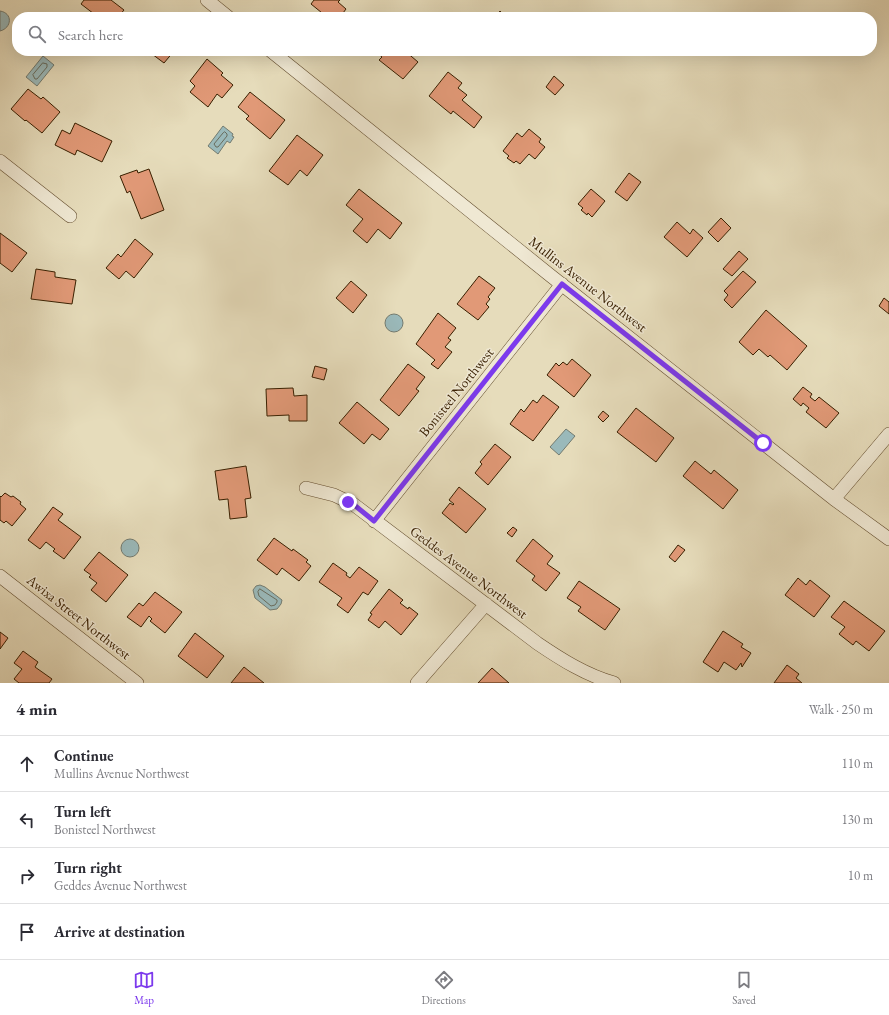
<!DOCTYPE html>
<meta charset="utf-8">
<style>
body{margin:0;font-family:"EB Garamond",serif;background:#f2f2f3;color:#2b2b33}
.stop{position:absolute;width:12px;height:12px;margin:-9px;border:3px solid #7c3aed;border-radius:50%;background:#fff}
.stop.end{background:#7c3aed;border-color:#fff;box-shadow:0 1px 4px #0008}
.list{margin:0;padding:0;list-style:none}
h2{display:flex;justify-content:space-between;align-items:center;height:52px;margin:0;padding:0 16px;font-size:17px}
h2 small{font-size:13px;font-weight:400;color:#7c7c81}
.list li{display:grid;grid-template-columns:26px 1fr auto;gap:12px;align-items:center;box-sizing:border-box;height:56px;padding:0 16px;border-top:1px solid #e1e1e2}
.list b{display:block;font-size:15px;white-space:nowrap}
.list p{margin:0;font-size:13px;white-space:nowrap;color:#7c7c81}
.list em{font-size:13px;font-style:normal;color:#7c7c81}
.icon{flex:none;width:22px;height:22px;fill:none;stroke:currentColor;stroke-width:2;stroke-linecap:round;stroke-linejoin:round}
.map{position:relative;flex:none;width:889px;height:683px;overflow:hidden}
.search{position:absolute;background:#fff;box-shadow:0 4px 16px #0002;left:12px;right:12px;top:12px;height:44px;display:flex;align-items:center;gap:10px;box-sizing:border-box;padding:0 14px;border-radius:16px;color:#7c7c81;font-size:15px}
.sheet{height:276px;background:#fff}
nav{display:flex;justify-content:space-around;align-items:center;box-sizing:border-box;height:56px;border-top:1px solid #e1e1e2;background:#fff;font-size:11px;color:#7c7c81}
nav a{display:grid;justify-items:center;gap:2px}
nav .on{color:#7c3aed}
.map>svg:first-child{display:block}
.water{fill:#9ab9ba;stroke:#737b70}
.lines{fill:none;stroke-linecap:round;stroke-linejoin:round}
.shore{stroke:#696c5d;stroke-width:1}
.building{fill:#e19977;stroke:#381f00}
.minor-casing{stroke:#644e2f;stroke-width:14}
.minor{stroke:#efe8d3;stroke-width:13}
.route{stroke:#7c3aed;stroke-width:5}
.labels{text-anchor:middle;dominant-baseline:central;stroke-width:3;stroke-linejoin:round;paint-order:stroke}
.street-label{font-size:14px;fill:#381f00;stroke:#efe8d3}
</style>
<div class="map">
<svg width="889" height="683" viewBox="0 0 889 683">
<rect width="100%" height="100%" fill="#e6dcbb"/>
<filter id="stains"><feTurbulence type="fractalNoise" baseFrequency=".005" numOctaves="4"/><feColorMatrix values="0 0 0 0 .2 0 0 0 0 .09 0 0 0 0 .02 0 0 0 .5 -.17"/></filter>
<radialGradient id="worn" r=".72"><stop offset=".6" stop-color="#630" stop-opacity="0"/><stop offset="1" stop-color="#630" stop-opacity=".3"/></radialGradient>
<path class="water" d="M0 11C13 13 12 28 0 31Z
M43 56 54 65 37 86 26 77Z
M223 126 233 134 232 136 234 137 230 143 227 141 218 154 208 146Z
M385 323a9 9 0 1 1 18 0a9 9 0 1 1-18 0Z
M566 429 575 436 559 455 550 447Z
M121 548a9 9 0 1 1 18 0a9 9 0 1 1-18 0Z
M260 585 265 587 282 600 281 604 277 609 270 610 255 598 253 590 256 586Z"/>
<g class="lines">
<path class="shore" d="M43 63 47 64V67L37 79H35L33 75Z
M225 132 227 134V136L218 147H216L214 144 223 133Z
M260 589 277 600V602L275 605 271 606 259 596 258 592Z"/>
</g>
<path class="building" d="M84 0H111L124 10 118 17H98L81 4Z
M314 0H340L338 2 346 9 340 17H327L311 4Z
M500 11 506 17H495Z
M148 51H174L164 63Z
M375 51H405L418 62 403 79 379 60 382 57Z
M207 59 223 73 221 75 233 85 222 98 217 94 208 107 190 92 195 86 190 81Z
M448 72 462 83 458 88 467 95 462 100 482 117 474 128 453 111 451 114 429 96Z
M554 76 564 85 555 95 546 87Z
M28 89 41 99 43 97 60 112 42 133 26 120 25 121 11 109Z
M250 92 285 120 270 139 246 119 249 116 238 107Z
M75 123 112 141 102 162 77 150 75 155 55 145 62 130 70 134Z
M529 129 541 139 539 142 545 147 535 159 529 154 520 164 516 161 514 163 507 158 509 156 503 151 517 133 522 137Z
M297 135 323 155 307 176 300 170 288 185 269 171Z
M149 169 164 210 141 219 130 191 127 193 120 176 137 170 138 173Z
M629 173 641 182 627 201 615 192Z
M359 189 402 223 390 239 378 229 367 243 353 231 363 219 346 205Z
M591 189 605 201 592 217 588 213 587 215 581 210 583 208 578 204Z
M721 218 731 228 718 242 708 232Z
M677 222 690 234 693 229 703 238 687 257 664 237Z
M0 233 27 253 12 272 0 263Z
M135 239 153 254 134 278 126 271 119 279 106 268 118 254 121 257Z
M739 251 748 259 732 276 723 269Z
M36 269 55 272V277L76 280 72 304 31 299Z
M743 271 756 282 732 308 724 300 728 295 724 291Z
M479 276 495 288 488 297 490 299 486 304 489 307 478 320 457 304Z
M351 281 367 295 353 313 336 298Z
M884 298 889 302V314L879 306Z
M766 310 807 346 787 370 770 355 768 357 759 349 753 355 739 342Z
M438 313 456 328 448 338 451 340 445 347 452 352 438 369 431 364 435 360 416 344Z
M572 359 591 375 574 397 547 375 556 363 559 366 563 362 567 365Z
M408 364 425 377 416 389 419 391 399 416 380 400Z
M315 366 327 369 324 380 312 377Z
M803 387 812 394 810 397 815 401 819 397 839 413 826 428 806 412 809 408 803 403 801 406 793 399Z
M293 388 294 396 307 395V421H289V415L267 416 266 389Z
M543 395 559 407 533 441 510 424 521 409 524 412 533 400 537 403Z
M357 402 389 429 380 440 372 434 364 444 339 423Z
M636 408 674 438 656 462 617 432Z
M603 411 609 416 603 422 598 417Z
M495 444 511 457 488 485 475 473 482 464 480 462Z
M695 461 711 474 714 470 738 490 723 509 683 476Z
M246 466 251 498 245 499 247 517 230 519 228 499 219 500 215 471Z
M459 487 486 509 466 533 442 513 450 503 453 505 454 504 449 500Z
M5 493 11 497 13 496 21 502 20 504 26 509 12 526 6 521 4 523 0 520V496L1 497Z
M53 507 63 514 58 520 81 537 64 559 53 551 55 549 46 542 40 549 28 540Z
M513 527 517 530 512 537 507 533Z
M274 538 292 551 293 549 308 560 306 562 311 566 299 581 282 568 277 575 257 560Z
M533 539 553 556 547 564 560 573 546 591 532 580 535 576 516 561Z
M678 545 685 550 675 562 669 557Z
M99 552 128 575 106 602 91 590 97 583 89 577 91 575 84 570Z
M333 563 347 573 346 575 350 578 359 567 378 581 368 595 363 592 348 613 337 605 342 598 319 582Z
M798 578 806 585 810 580 830 596 814 617 785 595Z
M579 581 620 609 605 630 578 611 581 607 567 598Z
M389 589 403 600 400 603 408 609 409 607 418 614 401 635 385 621 379 628 368 620 372 614 370 613Z
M155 592 182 612 165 633 150 621 152 619 149 616 141 627 127 617 139 603 143 606Z
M844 601 885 631 869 651 856 641 853 645 839 634 845 627 831 617Z
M723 631 743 644 741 647 751 653 742 667 741 663 736 670 724 662 718 672 703 662Z
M0 632 8 638 0 649Z
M195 633 224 656 207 678 178 656Z
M23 651 38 662 35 667 52 679 49 683H19L14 679 22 669 14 663Z
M787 665 799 674 796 678 802 683H774Z
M244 667 264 683H231Z
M492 668 509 683H478Z"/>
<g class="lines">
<defs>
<path id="minor" d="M207 0 228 17
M271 51 551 276 834 499 889 539
M0 161 70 216
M306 488 334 495 353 504 537 643C562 660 586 675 614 683
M834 499 889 434
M374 521 562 284
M0 576 137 683
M417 683 486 604"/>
</defs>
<use href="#minor" class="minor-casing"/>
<use href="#minor" class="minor"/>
</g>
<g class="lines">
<path class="route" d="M348 502 353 504 374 521 562 284 763 443"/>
</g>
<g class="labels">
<g class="street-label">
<text transform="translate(588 284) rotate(38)">Mullins Avenue Northwest</text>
<text transform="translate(456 392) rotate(-51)">Bonisteel Northwest</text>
<text transform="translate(469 572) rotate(37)">Geddes Avenue Northwest</text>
<text transform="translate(79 617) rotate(38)">Awixa Street Northwest</text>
</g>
</g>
<rect width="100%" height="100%" filter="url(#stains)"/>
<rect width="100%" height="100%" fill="url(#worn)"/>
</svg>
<div class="stop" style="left:763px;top:443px"></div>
<div class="stop end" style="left:348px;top:502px"></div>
<div class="search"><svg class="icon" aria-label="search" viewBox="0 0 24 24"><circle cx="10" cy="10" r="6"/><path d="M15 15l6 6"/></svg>Search here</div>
</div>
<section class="sheet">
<h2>4 min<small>Walk · 250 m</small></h2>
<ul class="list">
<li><svg class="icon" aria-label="ahead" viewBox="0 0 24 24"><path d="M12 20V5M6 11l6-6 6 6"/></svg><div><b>Continue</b><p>Mullins Avenue Northwest</p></div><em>110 m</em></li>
<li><svg class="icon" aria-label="left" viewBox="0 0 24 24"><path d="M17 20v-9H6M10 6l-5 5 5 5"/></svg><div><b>Turn left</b><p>Bonisteel Northwest</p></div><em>130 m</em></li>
<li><svg class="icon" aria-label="right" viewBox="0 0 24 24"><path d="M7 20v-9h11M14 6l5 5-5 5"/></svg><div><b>Turn right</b><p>Geddes Avenue Northwest</p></div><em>10 m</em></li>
<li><svg class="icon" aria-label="arrive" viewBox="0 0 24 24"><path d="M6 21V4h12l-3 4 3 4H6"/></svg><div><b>Arrive at destination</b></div></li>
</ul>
</section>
<nav>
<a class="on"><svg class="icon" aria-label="map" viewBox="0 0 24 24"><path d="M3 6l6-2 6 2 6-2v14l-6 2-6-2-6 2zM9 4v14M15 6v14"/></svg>Map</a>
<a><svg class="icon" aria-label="directions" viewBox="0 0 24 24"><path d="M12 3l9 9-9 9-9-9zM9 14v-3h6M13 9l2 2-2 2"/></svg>Directions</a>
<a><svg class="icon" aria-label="saved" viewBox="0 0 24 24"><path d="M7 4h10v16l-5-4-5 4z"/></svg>Saved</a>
</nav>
